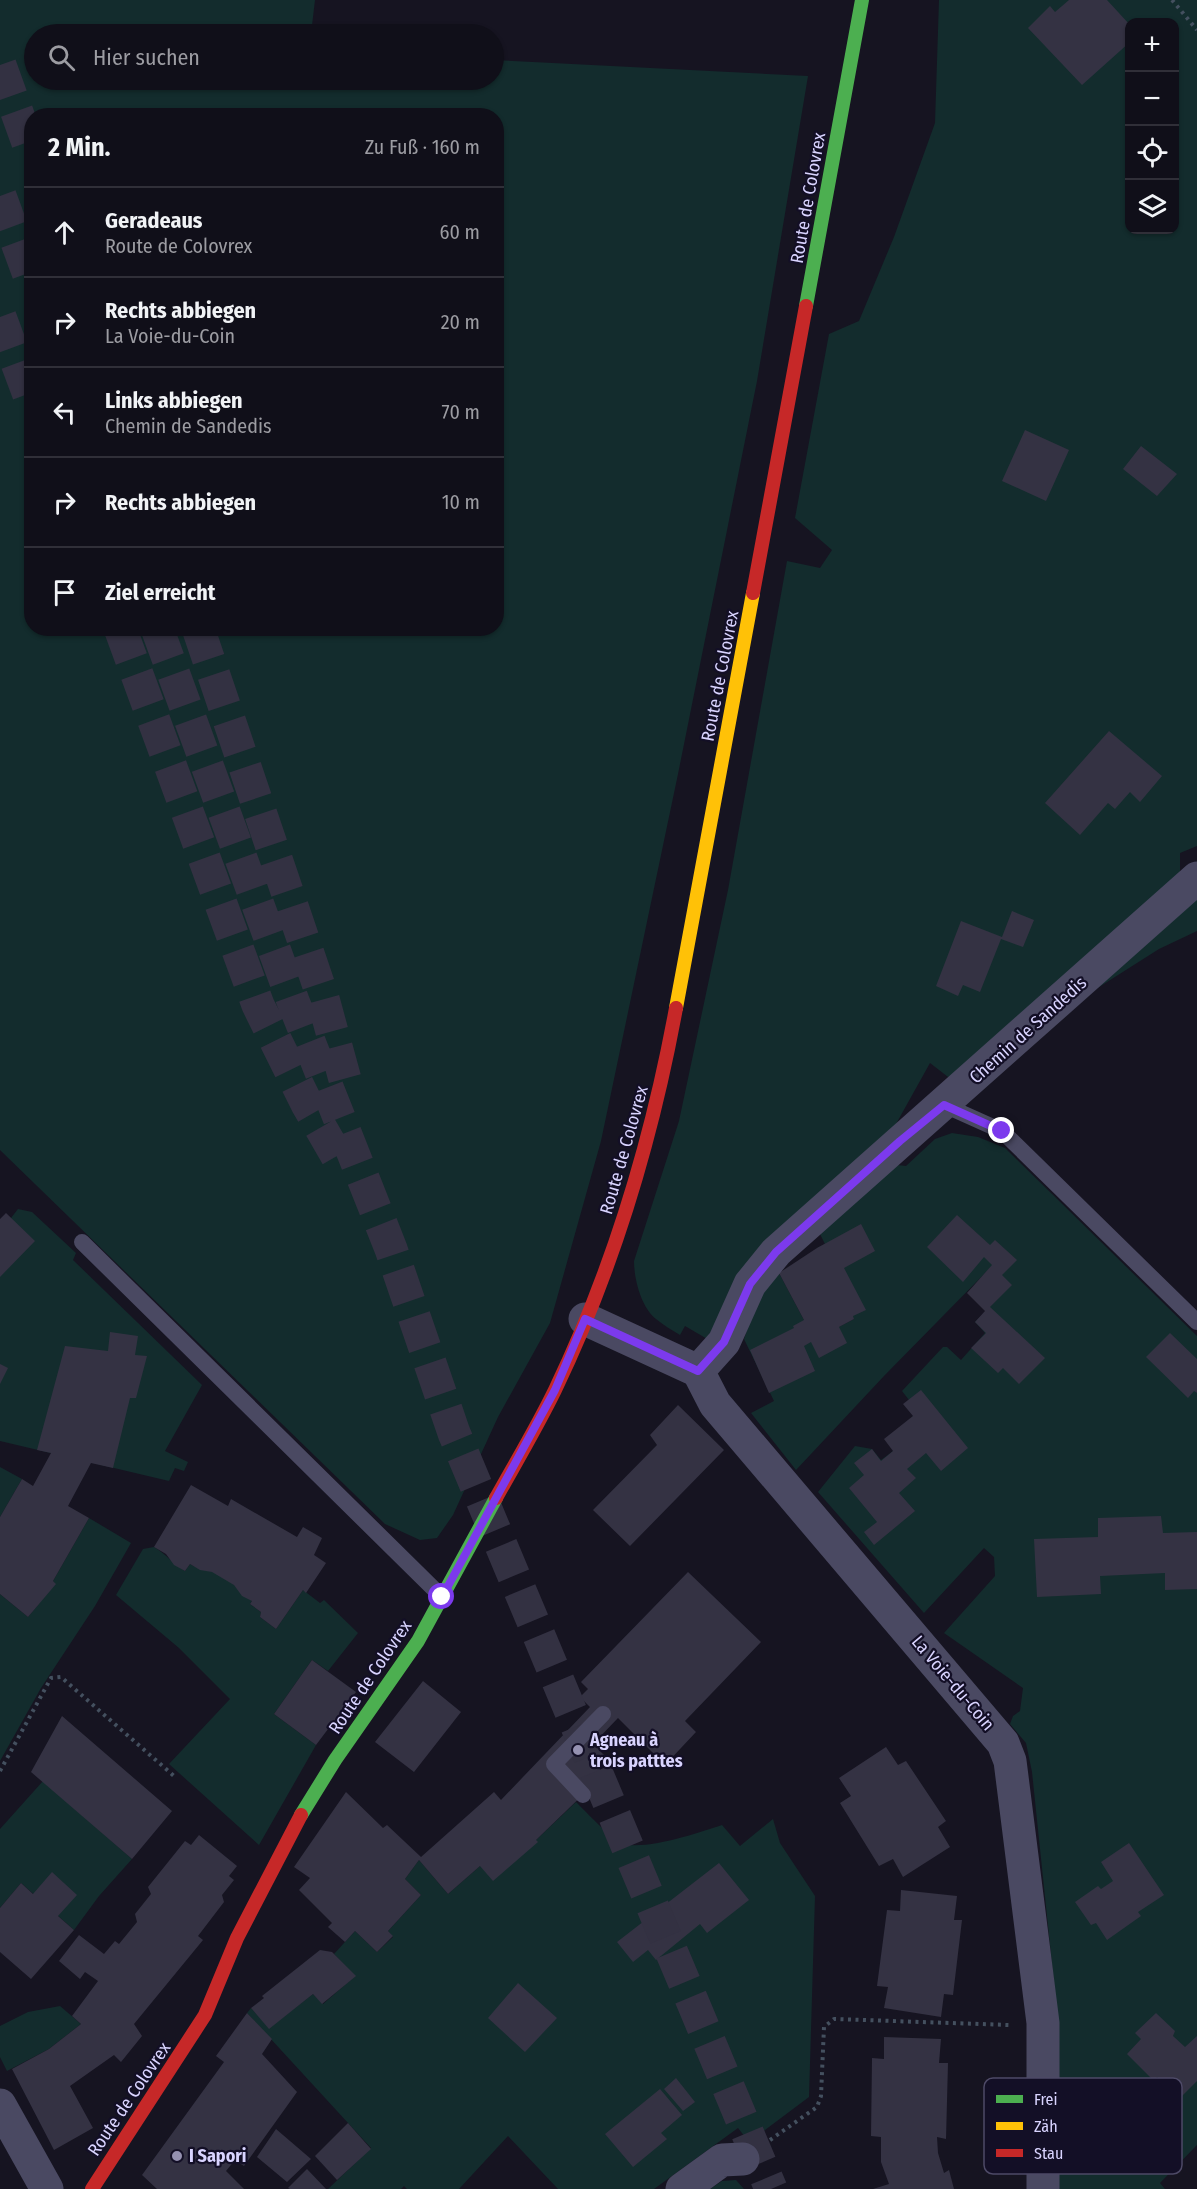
<!DOCTYPE html>
<html lang="de">
<meta charset="utf-8">
<style>
body{margin:0;font-family:"Fira Sans Condensed",sans-serif;background:#191822;color:#f1f3f6}
.controls{position:absolute;right:18px;top:18px;display:grid;overflow:hidden;border-radius:12px;box-shadow:0 2px 4px #0004}
.controls button{width:54px;height:54px;display:grid;place-items:center;padding:0;border:0;border-bottom:2px solid #302f38;background:#100f19;color:#f1f3f6;font:30px sans-serif}
.stop{position:absolute;width:18px;height:18px;margin:-14px;border:4px solid #7c3aed;border-radius:50%;background:#fff}
.stop.end{background:#7c3aed;border-color:#fff;box-shadow:0 2px 6px #0008}
.list{margin:0;padding:0;list-style:none}
h2{display:flex;justify-content:space-between;align-items:center;height:78px;margin:0;padding:0 24px;font-size:26px}
h2 small{font-size:20px;font-weight:400;color:#9c9ca2}
.list li{display:grid;grid-template-columns:39px 1fr auto;gap:18px;align-items:center;box-sizing:border-box;height:90px;padding:0 24px;border-top:2px solid #302f38}
.list b{display:block;font-size:22px;white-space:nowrap}
.list p{margin:0;font-size:20px;white-space:nowrap;color:#9c9ca2}
.list em{font-size:20px;font-style:normal;color:#9c9ca2}
.icon{flex:none;width:33px;height:33px;fill:none;stroke:currentColor;stroke-width:2;stroke-linecap:round;stroke-linejoin:round}
.map{position:relative;flex:none;width:1197px;height:2189px;overflow:hidden}
.search{position:absolute;background:#100f19;box-shadow:0 2px 4px #0004;left:24px;top:24px;width:480px;height:66px;display:flex;align-items:center;gap:15px;box-sizing:border-box;padding:0 21px;border-radius:33px;color:#9c9ca2;font-size:22px}
.panel{position:absolute;background:#100f19;box-shadow:0 2px 4px #0004;left:24px;top:108px;width:480px;height:528px;border-radius:24px}
.map>svg:first-child{display:block}
.green{fill:#132c2d;fill-rule:evenodd}
.building{fill:#343243}
.lines{fill:none;stroke-linecap:round;stroke-linejoin:round}
.primary-tunnel{stroke:#333142;stroke-width:33;stroke-dasharray:33 16;stroke-linecap:butt}
.path{stroke:#44505f;stroke-width:4;stroke-dasharray:3 4.5;stroke-linecap:butt}
.lane{stroke:#4a4962;stroke-width:16}
.street{stroke:#4a4962;stroke-width:33}
.fast{stroke:#4caf50;stroke-width:14}
.slow{stroke:#ffc107;stroke-width:14}
.jam{stroke:#c62828;stroke-width:14}
.lane-bridge{stroke:#4a4962;stroke-width:16}
.route{stroke:#7c3aed;stroke-width:8}
.poi-dot{fill:#9591b1;stroke:#130f26;stroke-width:2}
.labels{text-anchor:middle;dominant-baseline:central;stroke-width:4.5;stroke-linejoin:round;paint-order:stroke}
.street-label{font-size:18px;fill:#d9d4ff;stroke:#130f26}
.poi-label{font-size:18px;font-weight:bold;fill:#d9d4ff;stroke:#130f26;text-anchor:start}
.key{fill:#130f26;stroke:#4e4a67;stroke-width:1.5}
.key-label{font-size:16px;fill:#d9d4ff}
</style>
<div class="map">
<svg width="1197" height="2189" viewBox="0 0 1197 2189">
<rect width="100%" height="100%" fill="#161421"/>
<path class="green" d="M0 0H315L311 34H34V80H494V60L808 76 757 381 678 774 601 1141 550 1323 498 1417 453 1515 437 1538 420 1540 385 1524 0 1150ZM32 116H496V628H32Z
M939 0H1197V846L1180 853V878L952 1080 930 1063 891 1133 709 1340 685 1326 680 1335C672 1330 663 1325 656 1319 641 1307 634 1279 634 1261L679 1121 728 890 787 561 820 568 832 550 795 518 829 334 859 321 894 237 935 123ZM1130 22H1174V230H1130Z
M1197 896V931L1159 949 1096 989Z
M952 1133 978 1137 1005 1148 1197 1336V1388L1195 1391 1197 1393V2145L1160 2183 1165 2189H1059L1057 2012 1032 1772 1026 1743 1010 1724 1013 1716 1020 1711 1023 1688 944 1633 995 1576 994 1557 984 1548 924 1613 818 1492 855 1446 872 1449 881 1460 893 1451 913 1416 909 1400 902 1391 943 1347H947L961 1360 985 1333 975 1322 1011 1285 992 1266 884 1376 796 1470 751 1413 774 1401 744 1339 763 1283 779 1273 804 1320V1345L854 1319 817 1248 825 1244 817 1228 888 1164 906 1166 935 1139Z
M18 1209 32 1212 76 1253 73 1260 202 1385 165 1451 188 1462 184 1471 175 1468 169 1481 0 1441V1219L11 1218Z
M0 1467 22 1479 0 1517Z
M89 1518 131 1543 95 1606 41 1688 0 1761V1594L28 1617 55 1584 53 1581Z
M154 1547C166 1554 173 1564 185 1571L190 1564C198 1569 204 1569 213 1572 228 1577 240 1590 252 1601L250 1604 261 1612 260 1617 276 1629 303 1590 320 1603 324 1600 358 1633 328 1671 312 1660 274 1714 316 1745 259 1845 169 1764 230 1699 179 1648 116 1595 143 1549Z
M43 1781 132 1859 99 1896 74 1930 21 1883 0 1908V1829Z
M576 1802C584 1810 613 1840 621 1843 642 1852 701 1832 722 1825L740 1846 773 1819 780 1843 815 1896 809 2097 749 2142 738 2128 654 2189H558L508 2136 459 2189H407L404 2186 401 2189H328L371 2148 247 2013 251 2008 269 2028 313 1994 323 2004 355 1976 334 1954 355 1931 377 1952 393 1937 388 1931 421 1895 405 1879 419 1860 448 1894 480 1866 536 1840Z
M60 2006 81 2024 49 2049 7 2071 0 2057V2026L28 2012Z
M736 2180 744 2189H710L722 2181Z"/>
<path class="building" d="M1069 0H1107L1130 25V42L1082 85 1028 28 1050 6 1055 12Z
M1025 430 1069 450 1046 501 1002 481Z
M1141 446 1177 474 1157 496 1123 469Z
M1109 731 1162 776 1140 802 1130 792 1115 809 1108 803 1080 835 1045 803Z
M1012 911 1034 920 1023 947 1001 939 980 992 963 985 958 996 936 986 961 921 1002 937Z
M6 1213 35 1241 0 1277V1219Z
M957 1215 990 1245 995 1240 1017 1260 1002 1275 1012 1285 990 1307 1045 1358 1019 1384 1003 1368 998 1373 971 1348 986 1333 975 1322 985 1311 967 1293 992 1265 984 1257 963 1282 927 1247Z
M861 1224 875 1251 844 1268 866 1310 853 1316 854 1319 839 1327 847 1343 819 1358 811 1342 804 1346 815 1371 769 1393 750 1350 794 1328 793 1326 804 1320 779 1273 817 1248Z
M110 1332 138 1336 135 1355 147 1356 136 1398H130L113 1468 91 1463 68 1506 89 1518 53 1581 56 1584 28 1617 0 1594V1517L22 1479 33 1486 51 1453 37 1450 65 1346 108 1351Z
M1170 1333 1197 1359V1393L1194 1391 1188 1398 1146 1357Z
M0 1364 8 1368 0 1384Z
M921 1390 968 1448 941 1471 926 1453 907 1469 916 1478 899 1493 915 1511 874 1545 864 1532 877 1522 849 1488 864 1475 854 1463 872 1449 881 1461 893 1451 884 1439 913 1416 903 1404Z
M678 1405 724 1450 630 1546 593 1510 657 1445 650 1435Z
M191 1485 228 1506 231 1499 297 1537 303 1527 322 1538 314 1555 326 1563 306 1593 303 1590 276 1629 260 1617 261 1612 250 1604 252 1601 242 1596 234 1585 212 1572 200 1570 190 1564 185 1571 174 1565 166 1554 154 1547Z
M1161 1516 1163 1533 1197 1532V1589L1165 1590V1573L1100 1576 1101 1594 1037 1597 1034 1539 1098 1537V1518Z
M688 1572 761 1642 685 1721 696 1732 665 1765 618 1718 593 1744 606 1757 592 1786 536 1840 538 1842 493 1881 480 1866 448 1894 419 1860 405 1879 421 1895 388 1931 393 1936 377 1952 355 1931 345 1942 328 1927 332 1923 299 1890 310 1878 294 1867 346 1792 383 1828 387 1825 421 1857 494 1792 501 1800 590 1707 580 1697 588 1689 581 1682Z
M312 1660 356 1692 316 1745 274 1714Z
M423 1681 461 1712 414 1772 375 1742Z
M62 1716 172 1811 132 1859 31 1772Z
M886 1747 898 1765 906 1761 946 1821 938 1827 950 1847 903 1877 893 1859 879 1866 840 1803 851 1796 839 1778Z
M199 1835 237 1866 229 1876 234 1880 222 1895 224 1902 198 1936 203 1940 134 2024 142 2036 121 2062 114 2055 70 2086 93 2128 54 2150 12 2069 49 2049 81 2024 72 2016 98 1981 85 1972 80 1979 59 1961 79 1935 104 1954 115 1941 119 1944 137 1922 135 1914 151 1894 148 1887 185 1841 191 1845Z
M1129 1843 1164 1895 1138 1912 1141 1916 1107 1940 1096 1923 1091 1925 1075 1902 1098 1886 1101 1889 1113 1881 1101 1862Z
M719 1863 749 1900 707 1933 700 1924 656 1960 648 1950 633 1962 617 1942Z
M52 1872 77 1895 58 1916 74 1930 31 1979 0 1952V1908L21 1883 33 1894Z
M901 1890 957 1896 954 1920H962L953 1995 944 1994 941 2017 884 2008 888 1987 877 1986 887 1910 900 1911Z
M320 1950 332 1952 356 1976 322 2004 313 1994 269 2029 251 2008 264 1998 262 1996Z
M518 1983 557 2018 525 2052 488 2018Z
M247 2013 272 2039 262 2054 297 2092 244 2166 235 2160 226 2171 244 2189H157L142 2175 224 2062 216 2056Z
M1156 2013 1175 2031 1173 2036 1185 2047 1197 2036V2081L1180 2098 1157 2077 1154 2081 1127 2054 1141 2039 1135 2033Z
M884 2037 941 2039 939 2063H948L946 2139 937 2137 938 2153 944 2173 949 2170 954 2189H873L889 2184 881 2162V2137L871 2136 872 2058 884 2059Z
M676 2078 695 2102 683 2111 664 2089Z
M660 2089 682 2115 661 2133 667 2139 633 2167 605 2134Z
M348 2123 371 2149 337 2180 315 2156Z
M276 2129 311 2159 287 2182 257 2157Z
M307 2169 326 2189H290L288 2188Z"/>
<g class="lines">
<path class="primary-tunnel" d="M0 65 32 154
M0 196 32 283
M0 317 32 403
M120 628 258 1005 307 1104 337 1156
M157 628 293 1001 391 1249 454 1433 771 2189
M198 628 322 995 349 1094"/>
<path class="path" d="M1172 0 1197 30
M0 1771 51 1678 61 1677 174 1776
M770 2140 817 2107 821 2096 824 2027 834 2019 1009 2025"/>
<path class="lane" d="M944 1105 1002 1131 1197 1322
M82 1242 442 1597"/>
<path class="street" d="M585 1319 698 1371 715 1404 1003 1743 1010 1761 1043 2023V2189
M698 1371 724 1342 750 1284 776 1252 1197 878
M0 2105 47 2189
M682 2189 722 2160 743 2159"/>
<path class="fast" d="M806 306 862 0
M301 1815 335 1760 418 1641 496 1498"/>
<path class="slow" d="M676 1008 753 593"/>
<path class="jam" d="M753 593 806 306
M496 1498C516 1462 537 1427 555 1390 613 1269 652 1139 676 1008
M92 2189 205 2015 237 1938 301 1815"/>
<path class="lane-bridge" d="M583 1795 554 1764 603 1714"/>
</g>
<g class="lines">
<path class="route" d="M442 1597 555 1390 585 1319 698 1371 724 1342 750 1284 776 1252 900 1141 944 1105 1002 1131"/>
</g>
<g class="poi-dot">
<circle cx="578" cy="1750" r="6"/>
<circle cx="177" cy="2156" r="6"/>
</g>
<g class="labels">
<g class="street-label">
<text transform="translate(808 198) rotate(-80)">Route de Colovrex</text>
<text transform="translate(720 676) rotate(-79)">Route de Colovrex</text>
<text transform="translate(1028 1030) rotate(-42)">Chemin de Sandedis</text>
<text transform="translate(624 1150) rotate(-74)">Route de Colovrex</text>
<text transform="translate(370 1677) rotate(-56)">Route de Colovrex</text>
<text transform="translate(953 1683) rotate(50)">La Voie-du-Coin</text>
<text transform="translate(129 2099) rotate(-56)">Route de Colovrex</text>
</g>
<g class="poi-label">
<text x="590" y="1740">Agneau à<tspan x="590" dy="21">trois patttes</tspan></text>
<text x="189" y="2156">I Sapori</text>
</g>
</g>
<rect x="984" y="2078" width="198" height="96" rx="9" class="key"/>
<rect x="996" y="2095" width="27" height="8" fill="#4caf50"/>
<rect x="996" y="2122" width="27" height="8" fill="#ffc107"/>
<rect x="996" y="2149" width="27" height="8" fill="#c62828"/>
<g class="key-label">
<text x="1034" y="2105">Frei</text>
<text x="1034" y="2132">Zäh</text>
<text x="1034" y="2159">Stau</text>
</g>
</svg>
<div class="controls">
<button>+</button>
<button>−</button>
<button><svg class="icon" aria-label="locate" viewBox="0 0 24 24"><circle cx="12" cy="12" r="6"/><path d="M12 2v4M12 18v4M2 12h4M18 12h4"/></svg></button>
<button><svg class="icon" aria-label="layers" viewBox="0 0 24 24"><path d="M12 4l9 5-9 5-9-5zM3 14l9 5 9-5"/></svg></button>
</div>
<div class="stop" style="left:442px;top:1597px"></div>
<div class="stop end" style="left:1002px;top:1131px"></div>
<div class="search"><svg class="icon" aria-label="search" viewBox="0 0 24 24"><circle cx="10" cy="10" r="6"/><path d="M15 15l6 6"/></svg>Hier suchen</div>
<section class="panel">
<h2>2 Min.<small>Zu Fuß · 160 m</small></h2>
<ul class="list">
<li><svg class="icon" aria-label="ahead" viewBox="0 0 24 24"><path d="M12 20V5M6 11l6-6 6 6"/></svg><div><b>Geradeaus</b><p>Route de Colovrex</p></div><em>60 m</em></li>
<li><svg class="icon" aria-label="right" viewBox="0 0 24 24"><path d="M7 20v-9h11M14 6l5 5-5 5"/></svg><div><b>Rechts abbiegen</b><p>La Voie-du-Coin</p></div><em>20 m</em></li>
<li><svg class="icon" aria-label="left" viewBox="0 0 24 24"><path d="M17 20v-9H6M10 6l-5 5 5 5"/></svg><div><b>Links abbiegen</b><p>Chemin de Sandedis</p></div><em>70 m</em></li>
<li><svg class="icon" aria-label="right" viewBox="0 0 24 24"><path d="M7 20v-9h11M14 6l5 5-5 5"/></svg><div><b>Rechts abbiegen</b></div><em>10 m</em></li>
<li><svg class="icon" aria-label="arrive" viewBox="0 0 24 24"><path d="M6 21V4h12l-3 4 3 4H6"/></svg><div><b>Ziel erreicht</b></div></li>
</ul>
</section>
</div>
